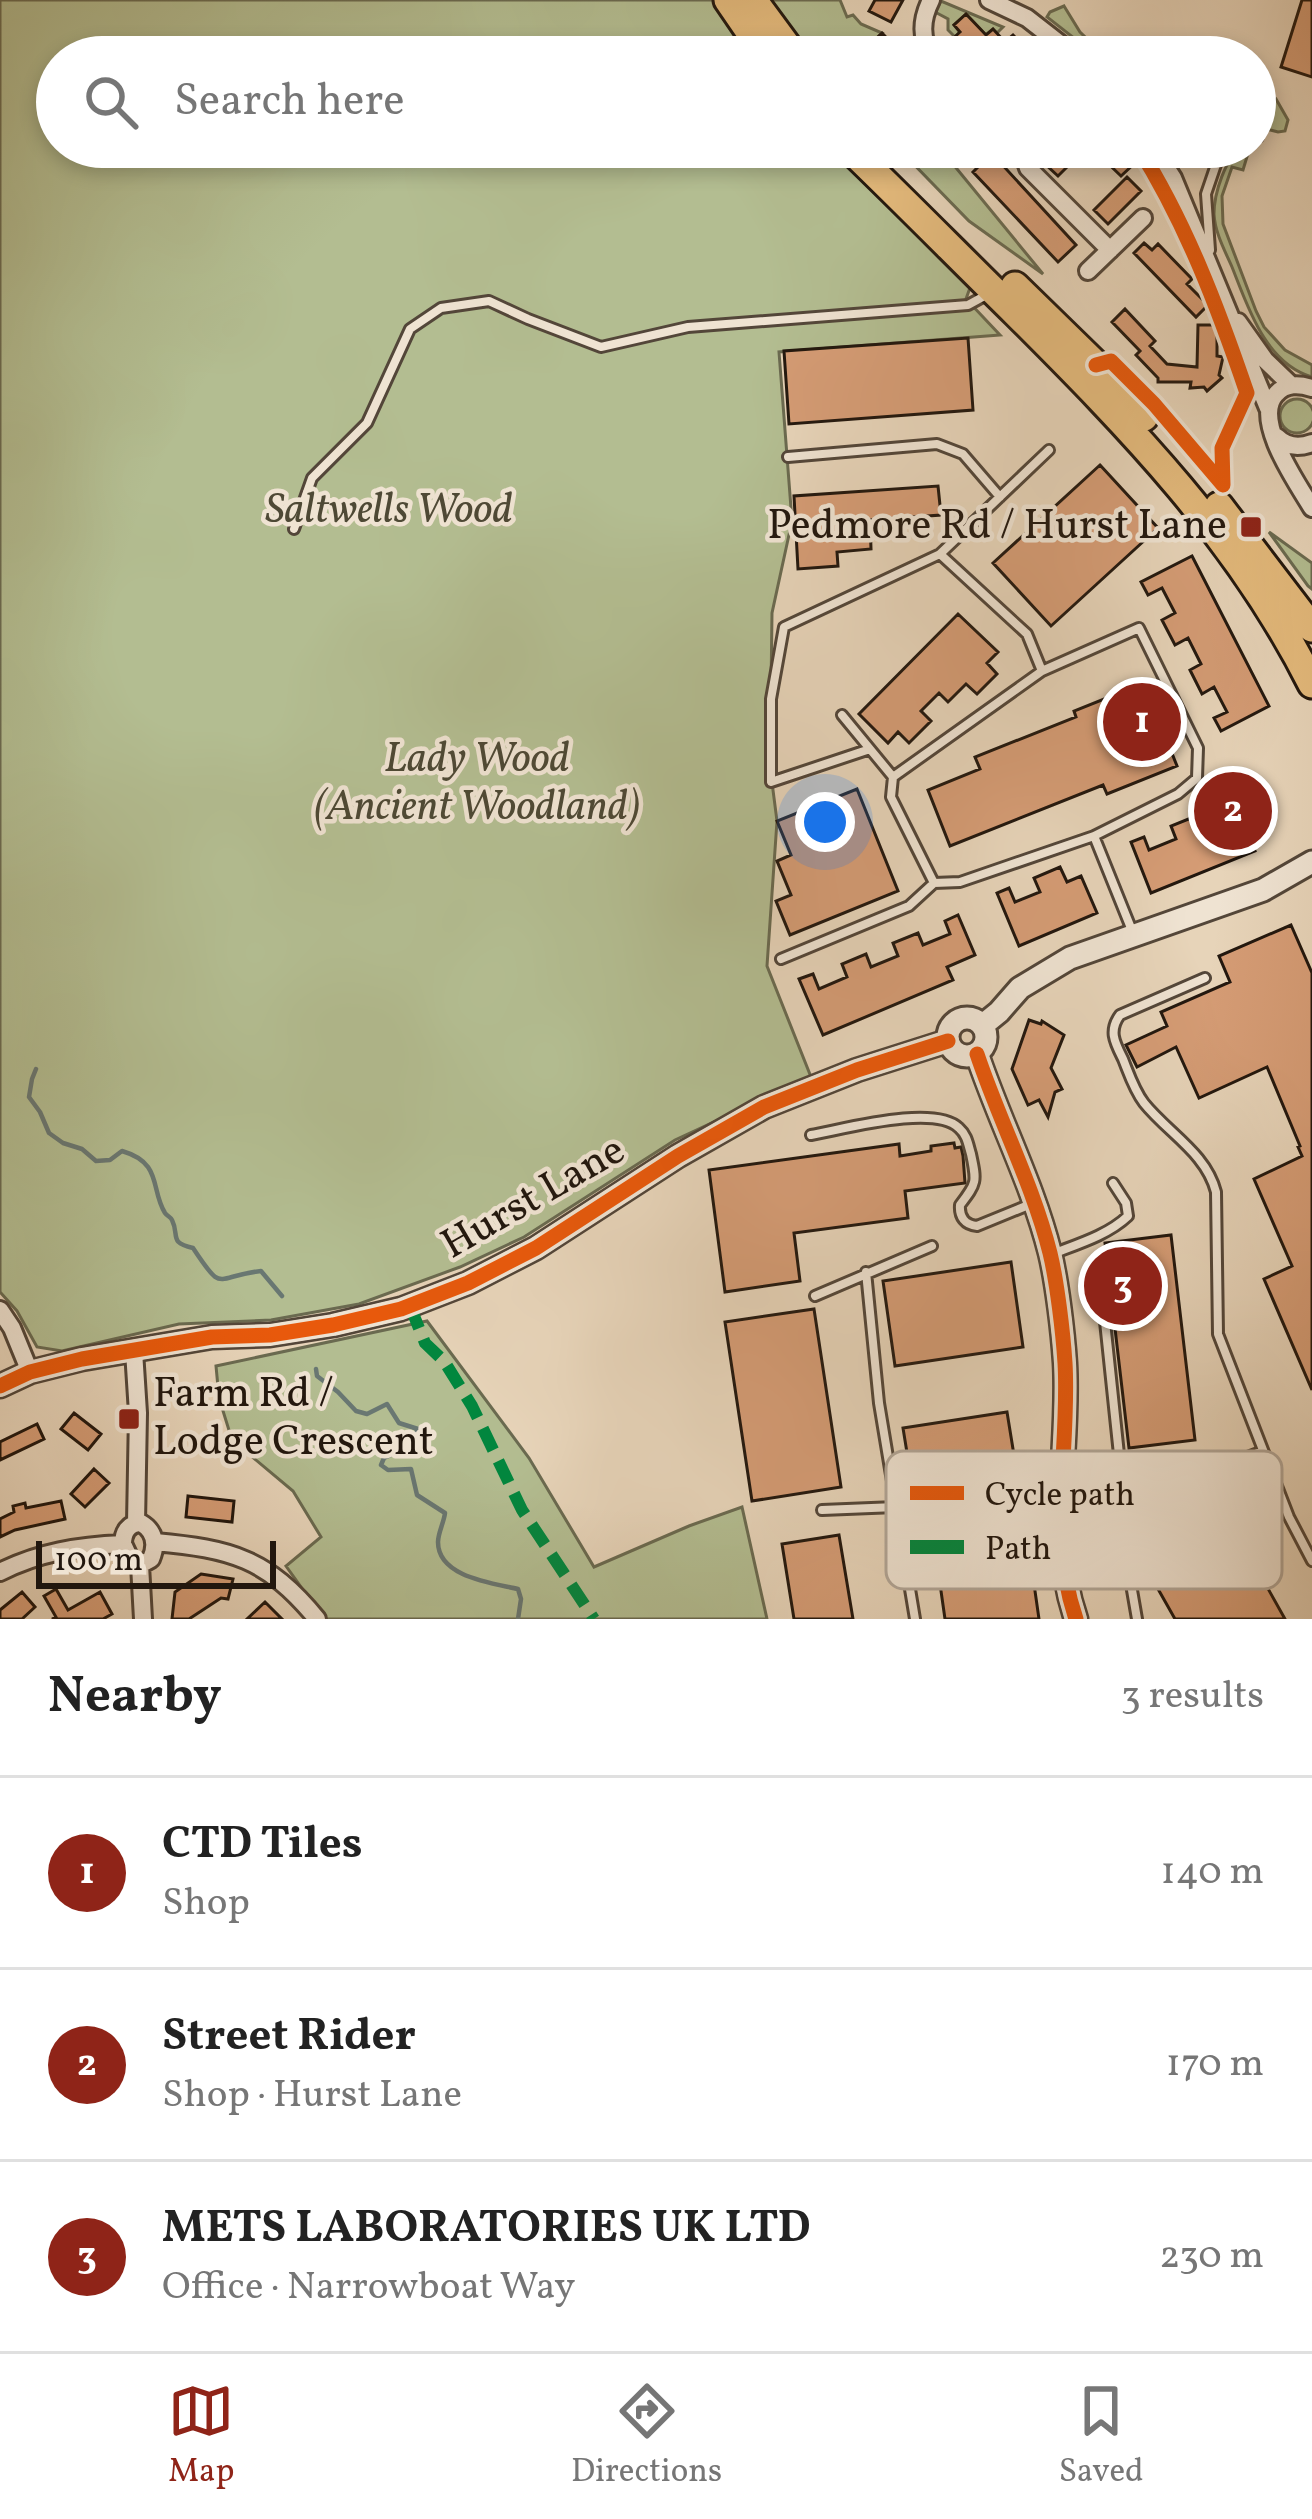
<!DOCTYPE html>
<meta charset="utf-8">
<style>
body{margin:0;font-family:Vollkorn,serif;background:#f6f6f6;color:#222}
.scale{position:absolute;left:36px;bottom:30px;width:240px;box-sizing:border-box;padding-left:12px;border:6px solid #22170e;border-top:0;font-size:33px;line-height:42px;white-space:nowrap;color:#22170e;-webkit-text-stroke:9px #efe3d2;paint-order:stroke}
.you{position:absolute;left:825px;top:822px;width:42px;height:42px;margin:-30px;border:9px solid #fff;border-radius:50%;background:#1a73e8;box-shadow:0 0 0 18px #1a73e833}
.badge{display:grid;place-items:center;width:78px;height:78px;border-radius:50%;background:#8f2418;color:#fff;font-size:39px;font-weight:700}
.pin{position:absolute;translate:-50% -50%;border:6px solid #fff;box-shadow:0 3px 12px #0006}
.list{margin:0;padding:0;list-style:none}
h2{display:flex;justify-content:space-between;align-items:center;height:156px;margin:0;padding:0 48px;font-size:51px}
h2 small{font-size:39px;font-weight:400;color:#767676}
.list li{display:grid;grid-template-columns:78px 1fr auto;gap:36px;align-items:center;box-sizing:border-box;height:192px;padding:0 48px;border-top:3px solid #e0e0e0}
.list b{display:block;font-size:45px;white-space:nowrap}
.list p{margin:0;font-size:39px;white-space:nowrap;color:#767676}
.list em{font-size:39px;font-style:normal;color:#767676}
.icon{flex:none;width:66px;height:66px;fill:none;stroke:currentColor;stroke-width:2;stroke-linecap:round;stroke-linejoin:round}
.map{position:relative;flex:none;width:1312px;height:1619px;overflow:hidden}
.search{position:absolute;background:#fff;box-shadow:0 6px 18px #0003;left:36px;right:36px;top:36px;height:132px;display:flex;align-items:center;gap:30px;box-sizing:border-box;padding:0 42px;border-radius:66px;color:#767676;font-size:45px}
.sheet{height:732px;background:#fff}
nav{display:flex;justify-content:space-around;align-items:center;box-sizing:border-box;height:168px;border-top:3px solid #e0e0e0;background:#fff;font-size:33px;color:#767676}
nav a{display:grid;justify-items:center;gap:6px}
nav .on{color:#8f2418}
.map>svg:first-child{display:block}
.green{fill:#b3bd91;stroke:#6a6a50;stroke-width:3}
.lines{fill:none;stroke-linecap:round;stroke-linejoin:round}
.stream{stroke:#697772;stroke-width:4.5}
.building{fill:#d59c75;stroke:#22170e;stroke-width:3}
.service-casing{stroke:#534639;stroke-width:14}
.minor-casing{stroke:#534639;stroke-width:22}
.tertiary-casing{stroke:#534639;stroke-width:27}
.trunk-casing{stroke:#22170e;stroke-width:33}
.service{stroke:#efe3d2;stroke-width:8}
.minor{stroke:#efe3d2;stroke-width:16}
.tertiary{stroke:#efe3d2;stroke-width:21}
.trunk{stroke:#e4ba7c;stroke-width:27}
.quiet{stroke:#00873e;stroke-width:12;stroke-dasharray:24 12;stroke-linecap:butt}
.cycleway-casing{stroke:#efe3d2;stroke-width:22}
.cycleway{stroke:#e8590c;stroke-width:15}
.poi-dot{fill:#8f2418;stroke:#efe3d2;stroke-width:4.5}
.labels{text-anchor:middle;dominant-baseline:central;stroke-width:9;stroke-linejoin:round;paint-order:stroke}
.park-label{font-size:42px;font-style:italic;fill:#4e4935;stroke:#efe3d2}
.poi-label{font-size:42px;fill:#22170e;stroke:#efe3d2;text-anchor:end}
.street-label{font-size:42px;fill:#22170e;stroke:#efe3d2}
.key{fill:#efe3d2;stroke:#b2a697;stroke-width:3}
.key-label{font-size:33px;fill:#22170e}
</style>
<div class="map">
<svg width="1312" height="1619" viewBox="0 0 1312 1619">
<rect width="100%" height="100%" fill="#e7d4b9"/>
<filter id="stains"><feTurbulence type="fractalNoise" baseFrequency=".00167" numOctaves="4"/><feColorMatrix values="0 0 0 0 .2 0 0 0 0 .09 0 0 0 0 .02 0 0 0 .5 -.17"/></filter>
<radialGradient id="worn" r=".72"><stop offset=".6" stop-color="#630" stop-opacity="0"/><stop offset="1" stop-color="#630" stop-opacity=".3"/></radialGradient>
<path class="green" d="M0 0H716L758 57H57V147H836L971 285 966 299 1000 335 779 352 792 521 772 613 770 767 777 821 767 966 811 1077 675 1140 524 1237 460 1267 359 1304 271 1320 179 1324 62 1351 37 1347 17 1311 0 1292Z
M770 0H840L847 17 853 15 861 24 882 33 870 45 881 57H809Z
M941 1 1003 27 997 33 993 29 986 35 966 14 954 25 960 32 955 37 948 30V19L935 12Z
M1064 6 1080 32 1106 57H1098L1047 17 1050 12Z
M1276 99 1288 120 1285 131 1278 132 1255 126V111Z
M897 147H939L1043 274 969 221Z
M1242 147 1249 150 1243 170 1232 167 1222 196 1223 224 1256 311 1264 327 1285 350 1312 365V377C1265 363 1248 307 1232 267 1225 251 1215 233 1214 214 1214 194 1225 158 1242 147Z
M1280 416a17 17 0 1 1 34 0a17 17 0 1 1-34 0Z
M1269 532 1312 563V589L1308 586Z
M427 1321 529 1458 594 1567 689 1526 742 1507 767 1619H324L286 1566 321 1537 293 1491 232 1440 219 1398 216 1366Z"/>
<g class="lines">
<path class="stream" d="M36 1069 32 1079 29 1097 40 1112 49 1133 63 1143 82 1149 96 1161 110 1160 122 1151C163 1163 150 1189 165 1213 167 1216 171 1217 172 1220 180 1236 168 1242 193 1248 224 1295 214 1276 261 1271L282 1296
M316 1369 317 1376 338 1392 356 1411 367 1414 387 1404 399 1423 418 1429C412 1443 398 1452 384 1458L381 1465 388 1470 411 1469 417 1495 445 1513C444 1522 438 1533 438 1542 438 1577 492 1583 518 1589L521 1599 518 1619"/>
</g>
<path class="building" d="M875 0H903L891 22 869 11Z
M1302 0H1312V77L1281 67Z
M966 14 986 35 993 29 1005 42 1013 35 1034 57H992L981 46 969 57H955L945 46 960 32 954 25Z
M882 33 905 57H881L869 45Z
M961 147H986L1076 245 1058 262 973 172 979 166Z
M1053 147H1087L1058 176 1044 163 1050 158 1046 154Z
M1091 147H1121L1136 162 1121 176Z
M1127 177 1141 191 1108 224 1094 210Z
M1144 243 1152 250 1158 244 1192 279 1187 284 1208 305 1196 317 1134 253Z
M1125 309 1155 341 1150 346 1167 364 1197 367 1198 325H1217V356L1223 357 1219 375 1222 378 1207 391 1204 387 1190 388 1191 382H1158V378L1136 355 1140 351 1112 322Z
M968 338 973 410 789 424 784 351Z
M1100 465 1158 528 1051 626 993 563Z
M938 486 941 515 870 520 871 549 837 552 838 566 798 569 794 496Z
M1192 556 1269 706 1221 731 1214 718 1227 712 1214 687 1202 694 1190 670 1201 664 1188 638 1175 645 1162 620 1175 613 1162 588 1148 595 1141 582Z
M958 614 998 652 987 663 997 674 977 694 966 684 948 702 939 693 921 711 931 721 909 743 898 732 888 743 859 714Z
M1144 683 1177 766 1107 794 1103 785 950 846 928 790 980 769 975 757 1076 717 1074 711Z
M857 789 898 891 790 935 776 901 791 895 777 861 791 855 777 821Z
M1236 802 1255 851 1151 893 1131 842 1144 837 1149 850 1176 839 1171 826 1196 816 1202 830 1227 820 1222 807Z
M1060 867 1067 882 1081 876 1097 913 1019 946 997 893 1009 888 1015 902 1040 892 1034 878Z
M958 915 975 955 947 967 953 980 823 1035 799 979 813 974 819 989 847 977 842 964 866 954 871 967 898 956 893 943 918 933 923 945 950 934 945 921Z
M1291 925 1312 973V1390L1264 1279 1292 1266 1254 1179 1302 1156 1298 1147 1300 1146 1267 1067 1199 1098 1176 1047 1137 1067 1126 1045 1167 1026 1161 1012 1230 982 1219 956Z
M1029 1020 1041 1024 1042 1021 1064 1035 1051 1068 1062 1089 1055 1092 1048 1117 1039 1100 1028 1105 1012 1069Z
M954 1143 955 1148 961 1147 963 1156 965 1183 905 1191 908 1218 794 1233 800 1281 725 1292 709 1170 899 1144 900 1156 931 1151V1146Z
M1171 1235 1195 1440 1129 1448 1105 1243Z
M1011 1262 1023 1347 895 1366 883 1281Z
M814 1309 841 1487 752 1501 725 1322Z
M1007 1412 1024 1517 920 1533 903 1428Z
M74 1413 101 1434 88 1450 61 1429Z
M37 1424 44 1439 0 1460V1442Z
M94 1469 109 1483 85 1507 71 1494Z
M1210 1485 1285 1619H1175L1136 1550 1147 1544 1137 1527Z
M188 1496 234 1501 232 1522 186 1517Z
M61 1501 65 1519 15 1530 0 1537V1519L14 1512 13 1506 25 1503 26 1508Z
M839 1535 853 1619H794L782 1544Z
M1032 1570 1039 1619H945L940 1584Z
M201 1574 233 1579 228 1599 221 1598 189 1619H172L175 1592Z
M56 1589 68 1610 100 1592 112 1614 103 1619H52L56 1617 44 1596Z
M22 1592 35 1607 22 1619H0V1610Z
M265 1602 282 1619H247Z"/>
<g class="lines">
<defs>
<path id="service" d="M1255 136 1258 137
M1210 250 1206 194 1222 147
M1049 450 940 554 1027 634 1042 671 1139 628 1198 748 1197 778 1178 794 1094 836 1133 933
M788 457 937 444 963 454 1000 497
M294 529 312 478 367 423 410 329 441 308 489 301 528 319 601 347 688 327 968 305 990 293
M842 715 893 777
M870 749 771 782V699L784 627 940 554
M934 883 891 797 893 777 1042 671
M781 959 909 906 934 883 960 882 1094 836
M1205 978 1120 1015C1108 1031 1115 1043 1123 1059 1129 1074 1134 1090 1144 1103 1168 1133 1206 1153 1216 1192L1218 1334 1289 1517 1312 1561
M811 1135C845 1129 934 1104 959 1128 967 1135 968 1144 971 1154 977 1182 977 1183 960 1205 959 1217 965 1225 977 1226L1031 1204
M1052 1254C1078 1244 1108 1235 1128 1216L1126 1203 1113 1183
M866 1272 879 1403 915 1619
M1100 1274 1122 1483 1123 1538 1137 1619
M815 1296 932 1246
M1066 1483 1175 1481 1193 1478 1263 1451
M822 1510 896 1507"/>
<path id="minor" d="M931 0C921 20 920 38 932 57
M989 0 1027 18 1077 57
M1025 147V159L1028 168 1110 250
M1153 147 1173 178 1268 408
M1088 271 1143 218
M1238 322 1265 360 1291 385
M1312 388C1299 384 1286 383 1276 394 1252 419 1297 483 1312 508
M1277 437C1287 447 1299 448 1312 443
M0 1310 12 1328 30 1372
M134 1351 138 1413 136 1523
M141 1523C155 1531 157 1545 151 1559L140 1565 130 1559 123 1544C123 1533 128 1523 141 1523Z
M155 1542C231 1549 267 1558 317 1619
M140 1565 143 1619
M0 1572C40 1552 78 1546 123 1544"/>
<path id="tertiary" d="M948 1037a19 19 0 1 1 38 0a19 19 0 1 1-38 0Z
M983 1025 999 1012 1020 988 1070 958 1263 890 1312 862
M977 1054C999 1120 1033 1185 1050 1253 1057 1282 1063 1332 1065 1363 1070 1448 1047 1535 1076 1619
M0 1386 30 1372 82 1359 212 1337 270 1335 333 1325 401 1309 468 1283 536 1248 678 1156 764 1107 857 1070 948 1041"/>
<path id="trunk" d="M728 0 767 57
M753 0 795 57
M848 147C905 202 961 259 1017 314 1131 428 1239 539 1312 684
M1015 286 1096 365 1144 417
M1219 506 1312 628"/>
</defs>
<use href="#service" class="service-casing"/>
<use href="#minor" class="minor-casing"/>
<use href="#tertiary" class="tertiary-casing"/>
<use href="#trunk" class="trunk-casing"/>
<use href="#service" class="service"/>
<use href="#minor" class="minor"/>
<use href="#tertiary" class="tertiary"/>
<use href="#trunk" class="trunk"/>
<path class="quiet" d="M410 1306 425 1343 444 1361 472 1406 522 1510 594 1619"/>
<defs>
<path id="cycleway" d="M1096 365 1111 361 1154 404 1223 485 1222 448 1247 393C1218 308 1186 223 1138 147
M977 1054C999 1120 1033 1185 1050 1253 1057 1282 1063 1332 1065 1363 1070 1448 1047 1535 1076 1619
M0 1386 30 1372 82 1359 212 1337 270 1335 333 1325 401 1309 468 1283 536 1248 678 1156 764 1107 857 1070 948 1041"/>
</defs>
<use href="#cycleway" class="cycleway-casing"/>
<use href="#cycleway" class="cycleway"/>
</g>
<g class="poi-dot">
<rect x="1239" y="515" width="24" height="24" rx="6"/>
<rect x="117" y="1407" width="24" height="24" rx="6"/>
</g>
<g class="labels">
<g class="park-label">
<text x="389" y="511">Saltwells Wood</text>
<text x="477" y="760">Lady Wood<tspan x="477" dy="48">(Ancient Woodland)</tspan></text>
</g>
<g class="poi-label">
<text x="1227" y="527">Pedmore Rd / Hurst Lane</text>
<text x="153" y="1395" text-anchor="start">Farm Rd /<tspan x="153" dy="48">Lodge Crescent</tspan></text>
</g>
<g class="street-label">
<text transform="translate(534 1199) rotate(-30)">Hurst Lane</text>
</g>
</g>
<rect x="886" y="1451" width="396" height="138" rx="18" class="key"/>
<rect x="910" y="1486" width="54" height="14" fill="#e8590c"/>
<rect x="910" y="1540" width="54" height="14" fill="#00873e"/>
<g class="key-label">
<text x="985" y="1505">Cycle path</text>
<text x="985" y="1559">Path</text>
</g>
<rect width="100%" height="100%" filter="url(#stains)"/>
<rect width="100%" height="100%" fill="url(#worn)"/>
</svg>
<div class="scale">100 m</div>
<div class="you"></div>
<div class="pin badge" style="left:1142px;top:722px">1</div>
<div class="pin badge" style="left:1233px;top:811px">2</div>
<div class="pin badge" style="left:1123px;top:1286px">3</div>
<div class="search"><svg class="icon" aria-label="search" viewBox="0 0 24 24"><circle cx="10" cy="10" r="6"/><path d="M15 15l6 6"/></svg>Search here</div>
</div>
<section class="sheet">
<h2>Nearby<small>3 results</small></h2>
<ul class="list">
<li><span class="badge">1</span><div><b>CTD Tiles</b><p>Shop</p></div><em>140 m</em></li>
<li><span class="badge">2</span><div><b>Street Rider</b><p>Shop · Hurst Lane</p></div><em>170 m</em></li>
<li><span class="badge">3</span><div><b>METS LABORATORIES UK LTD</b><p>Office · Narrowboat Way</p></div><em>230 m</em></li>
</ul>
</section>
<nav>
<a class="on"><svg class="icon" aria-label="map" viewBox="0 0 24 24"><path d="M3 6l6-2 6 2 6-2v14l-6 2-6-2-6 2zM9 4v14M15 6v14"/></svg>Map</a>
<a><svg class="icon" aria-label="directions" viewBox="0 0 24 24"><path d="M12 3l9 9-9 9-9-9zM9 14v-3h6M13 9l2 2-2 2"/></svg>Directions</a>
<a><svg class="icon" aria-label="saved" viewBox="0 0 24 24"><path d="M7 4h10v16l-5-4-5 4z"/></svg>Saved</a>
</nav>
